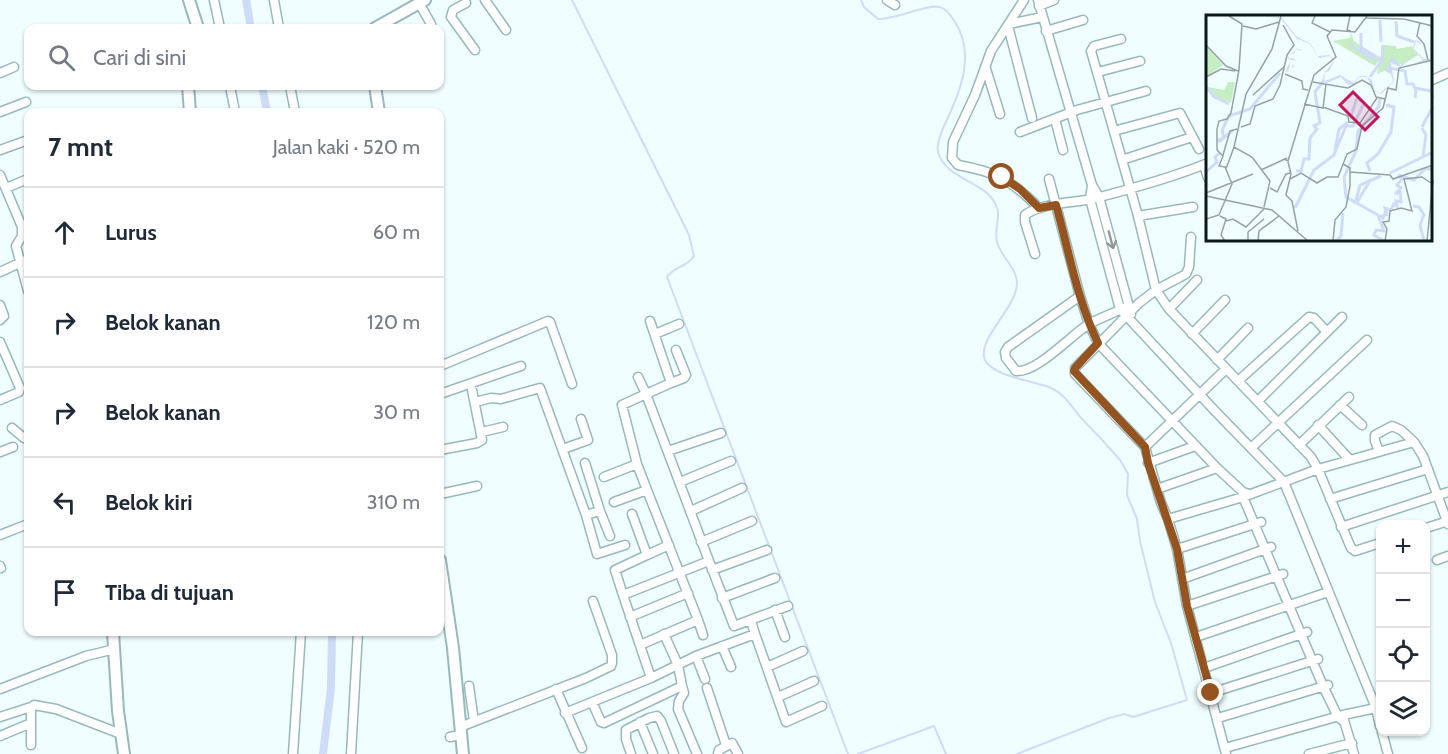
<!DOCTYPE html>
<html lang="id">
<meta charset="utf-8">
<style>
body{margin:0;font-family:Cabin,sans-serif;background:#f2f2f3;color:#1f2937}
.controls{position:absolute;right:18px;bottom:18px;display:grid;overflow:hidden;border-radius:12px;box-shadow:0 2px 4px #0004}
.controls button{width:54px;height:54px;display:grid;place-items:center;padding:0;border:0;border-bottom:2px solid #e0e1e3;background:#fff;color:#1f2937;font:30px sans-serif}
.stop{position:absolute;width:18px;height:18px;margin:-14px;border:4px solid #955320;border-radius:50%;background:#fff}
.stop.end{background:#955320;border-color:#fff;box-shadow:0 2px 6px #0008}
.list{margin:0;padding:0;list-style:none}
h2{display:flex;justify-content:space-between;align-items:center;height:78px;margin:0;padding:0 24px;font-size:26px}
h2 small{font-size:20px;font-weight:400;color:#747a83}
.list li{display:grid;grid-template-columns:39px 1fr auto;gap:18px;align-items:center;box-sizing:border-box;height:90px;padding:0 24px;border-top:2px solid #e0e1e3}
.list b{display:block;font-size:22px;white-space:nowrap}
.list em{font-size:20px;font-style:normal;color:#747a83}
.icon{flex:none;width:33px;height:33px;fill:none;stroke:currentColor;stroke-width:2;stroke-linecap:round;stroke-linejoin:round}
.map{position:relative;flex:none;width:1448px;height:754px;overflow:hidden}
.search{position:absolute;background:#fff;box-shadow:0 2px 4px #0004;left:24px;top:24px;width:420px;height:66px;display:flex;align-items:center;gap:15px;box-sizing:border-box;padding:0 21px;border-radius:12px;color:#747a83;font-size:22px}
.panel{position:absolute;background:#fff;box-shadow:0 2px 4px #0004;left:24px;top:108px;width:420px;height:528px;border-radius:12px}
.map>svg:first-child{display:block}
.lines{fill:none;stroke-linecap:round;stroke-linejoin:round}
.stream{stroke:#cedcf7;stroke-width:2}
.canal{stroke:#cedcf7;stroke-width:8}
.minor-casing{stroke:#97b9bc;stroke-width:11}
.tertiary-casing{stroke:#97b9bc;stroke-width:14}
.minor{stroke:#fff;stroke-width:8}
.tertiary{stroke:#fff;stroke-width:10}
.oneway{stroke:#929898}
.route{stroke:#955320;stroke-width:8}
.inset-river{fill:none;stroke:#cedcf7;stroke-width:3}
.inset-road{fill:none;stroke:#95a2a3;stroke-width:1.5}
.view{fill:#c2185b;fill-opacity:0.15;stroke:#c2185b;stroke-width:3}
.inset-edge{fill:none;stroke:#0c191a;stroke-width:3}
</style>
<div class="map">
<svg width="1448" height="754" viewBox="0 0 1448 754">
<rect width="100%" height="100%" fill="#f0feff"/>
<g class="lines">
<path class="stream" d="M572 0 689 235 694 256C688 267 674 266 667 277L848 754
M861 0 864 7 878 19C898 19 926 4 939 7 946 8 952 17 955 22 976 54 960 92 946 122 942 130 936 143 938 152 945 176 974 180 989 195 1006 213 993 223 997 242 1001 257 1016 267 1017 282 1018 307 976 339 985 360 993 377 1036 381 1051 388 1065 394 1073 409 1083 420 1096 433 1108 446 1120 460L1128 474 1127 495 1137 519 1140 541 1155 602 1171 643 1187 700 1133 717 1124 714 1109 718 1017 754
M858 754 934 726 946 754"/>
<path class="canal" d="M246 0 251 28
M262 86 267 112
M323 754 331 688 332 632"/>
<defs>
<path id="minor" d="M214 0 220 28
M274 0 279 28
M485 0 506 30
M887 0 895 5
M1024 0 991 51 975 95 953 142 952 158 958 165C997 172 1011 180 1039 208
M1038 0 1092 185 1099 197 1131 314
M419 3 431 24
M466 3 453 10 451 17 475 50
M1039 6 1054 0
M1009 24 1042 17
M1008 26 1032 118
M1046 31 1083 20
M1121 39 1094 46 1091 51 1138 216 1156 290 1169 309
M986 69 1000 114
M1098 72 1140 61
M0 73 14 67
M1432 80 1448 73
M230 86 235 112
M290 86 295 112
M0 112 26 102
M1055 119 1063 150
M1114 131 1180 113 1199 149
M1020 132 1077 110 1146 91
M0 150 28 140
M1122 160 1192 137
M1204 165 1208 178
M0 175 22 227V236L16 246 28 291
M1049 179 1080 296 1089 324 1098 343 1217 468 1243 492 1249 494
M1092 185 1090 199 1120 309 1215 411 1284 482 1376 708 1380 726
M6 188 28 179
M1138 216 1193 207
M1191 237 1189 267 1186 274 1156 290 1139 303 1075 368V374L1145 447 1161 503 1168 519 1243 497 1318 469 1351 548 1355 551 1380 543
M1035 254 1025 222V215C1041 203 1073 203 1092 199 1131 189 1171 178 1208 163
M0 272 28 259
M1197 280 1169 309 1311 457 1318 469 1414 442 1423 456 1448 524
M1080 296 1008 347 1005 352 1006 358 1016 371C1037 373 1071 335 1089 324 1100 318 1112 314 1123 308
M0 305 4 316 0 320
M650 321 671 383 646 394 709 561 623 595 651 678
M655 334 679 324
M1192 334 1225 300
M0 342 20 388 19 392 0 400
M1217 360 1248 328
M440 366 548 321 550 322 572 384
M638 377 646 394 622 405 637 464 647 490
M1238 381 1309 317 1314 318 1327 332
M671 383 684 378 686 375 676 350
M440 394 521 366
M1258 401 1342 317
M475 402 491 398 501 399 540 388 586 515 597 554 625 545
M1340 405 1362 425
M1318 425 1349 459
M12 428 24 438 28 437
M482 432 503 427
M1299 445 1349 397
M1145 447 1226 369
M1251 448 1367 340
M563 449 588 440 581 419
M440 450 477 443 482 440 472 390
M668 451 721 433
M1379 451 1375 441V435L1392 426 1401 430 1414 442
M0 452 13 447
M585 463 600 511
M1148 463 1195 446
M604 477 637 464
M680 482 731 461
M1157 489 1217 468
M1243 492V497L1323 686 1338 717 1343 721
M440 494 477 486
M1330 499 1428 469
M614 502 647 490 698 620 640 645
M691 511 742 488
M586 515 600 511 610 536
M1168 519 1177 549 1187 606 1226 754
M1341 527 1448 492
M1426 528 1448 521
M0 535 28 524
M701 542 752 521
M1177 549 1261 522
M647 555 669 545
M1437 560 1448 556
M709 561 734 626 788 606
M0 566 1 568
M712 570 767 550
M1182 579 1271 547
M623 595 615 570 647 555 632 514
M722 598 775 578
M1187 606 1283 574
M775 610 785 637
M630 617 688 593
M698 620 703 635
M755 634 786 722 822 706
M1196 637 1328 592
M722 646 731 667
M696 656 705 679
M767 667 803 651
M1204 668 1307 632
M469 686 474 721
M682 686 684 693 679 701 678 709 697 754
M707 688 726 745
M0 689 86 656 115 649
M556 689 582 748
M1211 693 1318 659
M778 697 814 681
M592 702 601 722 604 723 682 686 678 665 664 634
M565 713 651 678 696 656 755 634 751 621
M0 717 31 707
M1343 717 1354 754
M1218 718 1328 685
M640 722 653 754
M460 727 586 678 611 666 612 663V655L593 601
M1382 732 1388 754
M0 736 31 723
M450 737 460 735
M31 745V709L34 705 56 709 121 734
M1225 748 1343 715 1376 708
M293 754 301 632
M351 754 358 632
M631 754 626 739V730L649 718 657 716 661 721 674 754
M718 754 719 750 732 743 738 754
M1309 754 1352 743"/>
<path id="tertiary" d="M189 0 198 28
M375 28 425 0
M188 86 190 112
M375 86 379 112
M440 560 453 648 463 754
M113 632 118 711 124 754"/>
</defs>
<use href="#minor" class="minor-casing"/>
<use href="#tertiary" class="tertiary-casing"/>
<use href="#minor" class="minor"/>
<use href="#tertiary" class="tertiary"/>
</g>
<defs><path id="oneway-shaft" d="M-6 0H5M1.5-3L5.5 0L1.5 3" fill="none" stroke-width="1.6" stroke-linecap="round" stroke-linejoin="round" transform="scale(1.5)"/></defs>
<use class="oneway" href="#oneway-shaft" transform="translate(1111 240) rotate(75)"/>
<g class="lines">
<path class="route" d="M1002 177 1020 189 1039 208 1056 205C1069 251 1077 300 1098 343L1075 368 1074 371 1145 447 1148 463 1177 549 1187 606 1211 693"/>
</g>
<g transform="translate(1206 15)">
<rect width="226" height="226" fill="#f0feff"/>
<path d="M145 18 148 26 174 43 169 51 127 26 144 23ZM177 30 190 31 191 34 206 31 212 40 196 50 186 46 181 55 171 59Z" fill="#c5eec4"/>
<path d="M0 31 17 50 0 62Z" fill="#c5eec4"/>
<path d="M22 67H29L25 88 5 79 2 72 18 75Z" fill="#c5eec4"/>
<path d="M60 1 76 3 90 21 105 29 112 41 124 40 128 47 123 56 118 58 119 66 134 60 148 68 153 61H160L166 65 168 75 174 78 187 67 185 59 179 56 186 42 195 51 203 43 210 48 217 45 207 34 209 25 213 26 217 32 226 27 218 32 210 26 208 34 218 44H226L211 49 204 44 195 52 185 48 188 67 175 79 168 76 161 62H153L148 70 141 69 135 62 121 68 118 66 117 60 127 47 124 41 113 43 104 29 92 24 95 36H94L89 33V38L82 40 83 44 85 43H87L90 46 88 52 87 53 86 52V47H84V50L83 54 82 56 79 57 84 47H86L87 53 90 46 82 44V40L88 37 89 33 95 35 92 25 75 4Z" fill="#cedcf7"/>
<path class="inset-river" d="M174 5 175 27M190 6 191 21 208 27M155 18V33L173 43 174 47M144 30 169 45M183 53 199 56 201 69H207L210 76 209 83M164 62 176 45 177 30M0 71 7 81 23 89M208 73 226 76 227 84M216 112 227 91M216 113 220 120 217 141M11 126 18 122 16 115 23 101 44 94 74 58M13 127 27 115M127 142 140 111H147L158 88 151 83 144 104M90 156H95L98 144H103L104 123 111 114 108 111 114 108 109 77 118 65M164 156 161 148 172 139 185 117 188 92 180 90M0 157 11 147 9 142 14 138M184 158 227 137M149 189 154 170 175 161M150 189 165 164M207 191 213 192 218 200 214 210 218 226M89 193 108 155 128 140 133 114 142 107M172 200 140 182 138 162 150 136 152 116 173 91 174 84M172 200 178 216 170 215 168 220 178 226M174 200 177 203 179 198 181 201 179 193 185 195 188 189 191 191 190 186 195 187 194 177 189 179 195 173 191 170 196 164 192 160 208 165 219 154H227M130 226 135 221 137 198"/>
<path class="inset-road" d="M109 1 106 8 124 17M144 1 141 15 145 16M160 3 198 4 227 11M214 7 211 21 218 29 222 45M37 11 50 14 73 7M0 30 20 51 32 56M79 59 96 66 97 74 102 75M0 62 15 54 29 56M107 67 142 73 156 65 165 70 170 82 179 84M47 80 79 51M98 89 117 93 120 69M117 92 142 101 143 107 154 108 171 83M35 112 44 109 49 91 67 84 74 70 81 40 88 30 77 10M28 132 40 79 66 34 75 1M11 135V114L13 106 21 104 25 98 33 55 36 9 23 1M17 140 24 116 31 114M78 144 82 146 108 60 130 42 121 21 126 15 149 17 161 1M82 147 85 159 80 180 86 186 92 216M20 154 28 132 46 142 64 166 58 192M55 155 81 143M144 157 184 160 187 164 227 150M84 164 95 158 111 168 121 162H132L141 139 151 134 156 111 177 93 182 73 190 75 193 53 227 45M64 173 71 177 80 159 85 158M0 178 47 159M0 181 19 185M19 185 66 195 102 226M14 201 20 204 15 220 19 226M0 204 13 200 26 169 19 152 13 151 17 141 11 135M20 206 27 204 40 212 59 193M42 226V217L58 204M52 226 53 216 73 201M127 226 129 205 140 192 144 171V153L137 149M179 226 181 214 177 207 183 206 184 196 195 193 206 196 198 164 216 162 225 168M221 226 227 165"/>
<path class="view" d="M147 77 172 102 159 115 134 90Z"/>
<rect width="226" height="226" class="inset-edge"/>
</g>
</svg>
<div class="controls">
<button>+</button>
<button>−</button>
<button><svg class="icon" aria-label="locate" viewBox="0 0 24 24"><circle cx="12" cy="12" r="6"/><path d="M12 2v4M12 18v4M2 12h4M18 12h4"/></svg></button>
<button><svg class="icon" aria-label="layers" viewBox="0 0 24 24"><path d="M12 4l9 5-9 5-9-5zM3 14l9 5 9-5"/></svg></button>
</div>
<div class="stop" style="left:1002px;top:177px"></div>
<div class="stop end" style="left:1211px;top:693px"></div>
<div class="search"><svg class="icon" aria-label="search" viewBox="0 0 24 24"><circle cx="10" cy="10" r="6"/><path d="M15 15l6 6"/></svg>Cari di sini</div>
<section class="panel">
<h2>7 mnt<small>Jalan kaki · 520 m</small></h2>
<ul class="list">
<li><svg class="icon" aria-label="ahead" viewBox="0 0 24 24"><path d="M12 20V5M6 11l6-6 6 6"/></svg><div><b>Lurus</b></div><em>60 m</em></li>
<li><svg class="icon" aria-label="right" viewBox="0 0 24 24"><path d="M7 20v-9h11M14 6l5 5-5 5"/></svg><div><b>Belok kanan</b></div><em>120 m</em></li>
<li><svg class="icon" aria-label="right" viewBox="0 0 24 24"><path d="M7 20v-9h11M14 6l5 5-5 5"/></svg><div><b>Belok kanan</b></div><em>30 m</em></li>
<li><svg class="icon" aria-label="left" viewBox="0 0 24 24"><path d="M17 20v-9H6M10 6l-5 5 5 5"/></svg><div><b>Belok kiri</b></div><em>310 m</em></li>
<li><svg class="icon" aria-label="arrive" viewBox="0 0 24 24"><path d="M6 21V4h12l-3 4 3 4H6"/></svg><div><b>Tiba di tujuan</b></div></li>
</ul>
</section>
</div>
